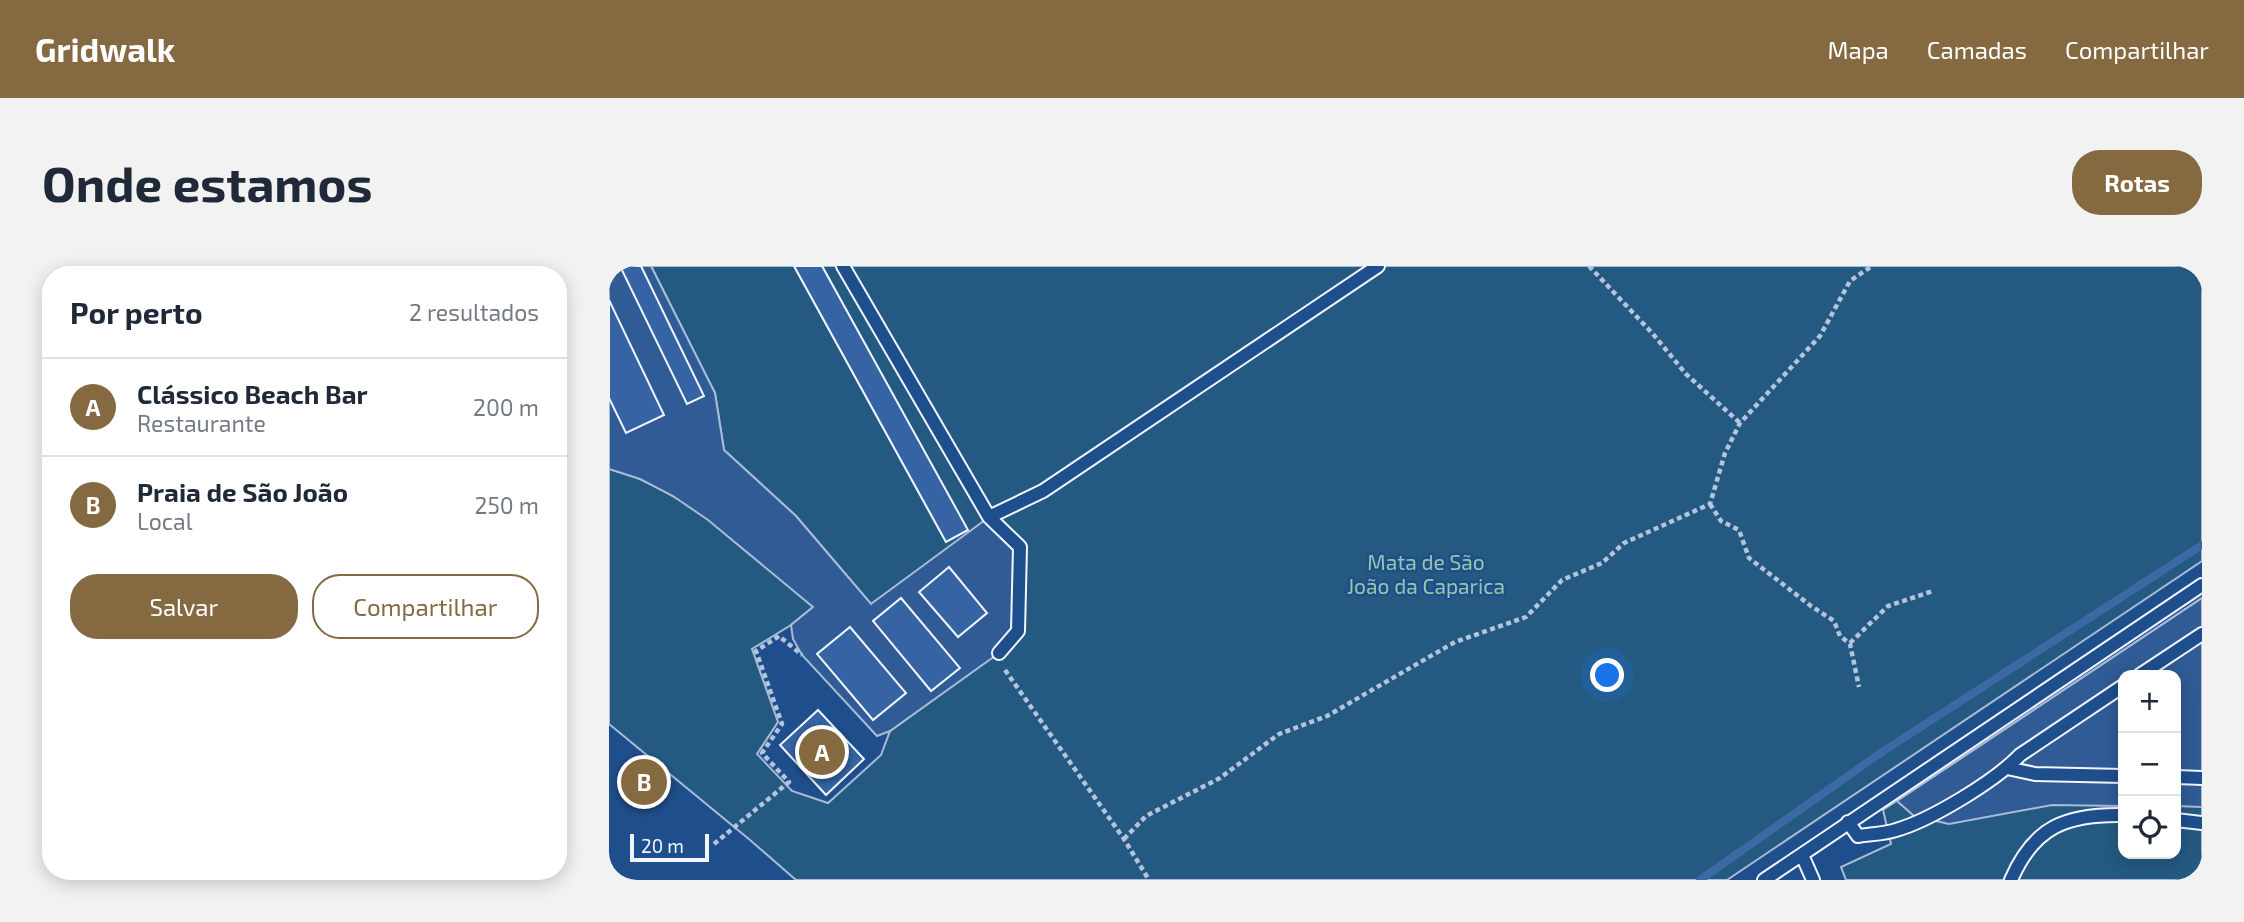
<!DOCTYPE html>
<html lang="pt">
<meta charset="utf-8">
<style>
body{margin:0;font-family:"Exo 2",sans-serif;background:#f2f2f3;color:#1f2937}
.controls{position:absolute;right:21px;bottom:21px;display:grid;overflow:hidden;border-radius:14px;box-shadow:0 4px 18px #0003}
.controls button{width:63px;height:63px;display:grid;place-items:center;padding:0;border:0;border-bottom:2px solid #e0e1e3;background:#fff;color:#1f2937;font:35px sans-serif}
.scale{position:absolute;left:21px;bottom:18px;width:79px;box-sizing:border-box;padding-left:7px;border:4px solid #f2f6ff;border-top:0;font-size:19px;line-height:24px;white-space:nowrap;color:#f2f6ff;-webkit-text-stroke:5px #1f4e8c;paint-order:stroke}
.you{position:absolute;left:999px;top:410px;width:24px;height:24px;margin:-18px;border:5px solid #fff;border-radius:50%;background:#1a73e8;box-shadow:0 0 0 10px #1a73e833}
.badge{display:grid;place-items:center;width:46px;height:46px;border-radius:50%;background:#846941;color:#fff;font-size:23px;font-weight:700}
.pin{position:absolute;translate:-50% -50%;border:4px solid #fff;box-shadow:0 2px 7px #0006}
.list{margin:0;padding:0;list-style:none}
h2{display:flex;justify-content:space-between;align-items:center;height:91px;margin:0;padding:0 28px;font-size:30px}
h2 small{font-size:23px;font-weight:400;color:#747a83}
.list li{display:grid;grid-template-columns:46px 1fr auto;gap:21px;align-items:center;box-sizing:border-box;height:98px;padding:0 28px;border-top:2px solid #e0e1e3}
.list b{display:block;font-size:26px;white-space:nowrap}
.list p{margin:0;font-size:23px;white-space:nowrap;color:#747a83}
.list em{font-size:23px;font-style:normal;color:#747a83}
.actions{display:flex;gap:14px;padding:21px 28px}
.actions a{flex:1;padding:16px 0;border:2px solid #846941;border-radius:28px;text-align:center;font-size:24px;color:#846941}
.actions .main{background:#846941;color:#fff}
.icon{flex:none;width:38px;height:38px;fill:none;stroke:currentColor;stroke-width:2;stroke-linecap:round;stroke-linejoin:round}
.map{position:relative;flex:none;width:1593px;height:614px;overflow:hidden;border-radius:28px}
header{display:flex;align-items:center;gap:42px;box-sizing:border-box;height:98px;padding:0 35px;background:#846941;color:#fff}
header strong{font-size:33px}
nav{display:flex;gap:38px;margin-inline-start:auto;font-size:24px}
.intro{display:flex;align-items:center;justify-content:space-between;box-sizing:border-box;height:168px;padding:0 42px}
h1{margin:0;font-size:49px}
.button{padding:18px 32px;border-radius:28px;background:#846941;color:#fff;font-size:24px;font-weight:700}
main{display:flex;gap:42px;padding:0 42px}
aside{flex:1;background:#fff;border-radius:28px;box-shadow:0 4px 18px #0003}
.map>svg:first-child{display:block}
.green{fill:#245a82;stroke:#a8bbd7;stroke-width:2;fill-rule:evenodd}
.parking{fill:#305b95;stroke:#a8bbd7;stroke-width:2}
.lines{fill:none;stroke-linecap:round;stroke-linejoin:round}
.stream{stroke:#3b69a3;stroke-width:8}
.building{fill:#3563a3;stroke:#f2f6ff;stroke-width:2}
.lane-casing{stroke:#f2f6ff;stroke-width:16}
.path{stroke:#b3c4dc;stroke-width:4.5;stroke-dasharray:5 3.5;stroke-linecap:butt}
.lane{stroke:#1f4e8c;stroke-width:12}
.labels{text-anchor:middle;dominant-baseline:central;stroke-width:5;stroke-linejoin:round;paint-order:stroke}
.park-label{font-size:21px;fill:#97c8a6;stroke:#1f4e8c}
</style>
<header>
<strong>Gridwalk</strong>
<nav><a>Mapa</a><a>Camadas</a><a>Compartilhar</a></nav>
</header>
<div class="intro"><h1>Onde estamos</h1><a class="button">Rotas</a></div>
<main>
<aside>
<h2>Por perto<small>2 resultados</small></h2>
<ul class="list">
<li><span class="badge">A</span><div><b>Clássico Beach Bar</b><p>Restaurante</p></div><em>200 m</em></li>
<li><span class="badge">B</span><div><b>Praia de São João</b><p>Local</p></div><em>250 m</em></li>
</ul>
<div class="actions"><a class="main">Salvar</a><a>Compartilhar</a></div>
</aside>
<div class="map">
<svg width="1593" height="614" viewBox="0 0 1593 614">
<rect width="100%" height="100%" fill="#1f4e8c"/>
<path class="green" d="M42 0H185L337 276 358 264 213 0H1593V295L1118 614H187L141 574 0 458V203C10 206 21 209 31 213 92 239 154 298 204 341L182 359 143 383 169 456 148 488 183 525 219 537 272 489 281 465 314 441 327 291 262 338 187 250 115 184 106 127Z
M1593 332V614H1237L1232 601 1282 578 1274 544ZM1514 409H1567V588H1514Z"/>
<path class="parking" d="M0 0H42L106 127 115 184 187 250 262 338 380 251 411 281 409 365 390 387 281 465 268 470 193 389 184 373 182 359 204 341 99 254 64 230 31 213 0 203Z
M1593 332V541L1567 540V409H1514V540L1443 539 1340 558 1305 550 1288 535Z"/>
<g class="lines">
<path class="stream" d="M1091 614 1273 486 1593 279"/>
</g>
<path class="building" d="M11 0H32L95 130 78 138Z
M185 0H213L359 264 337 276Z
M0 34 55 149 17 167 0 132Z
M340 301 378 347 349 371 310 326Z
M292 332 351 402 322 425 264 355Z
M241 361 297 427 264 454 208 388Z
M209 444 255 493 217 529 171 479Z"/>
<g class="lines">
<defs>
<path id="lane" d="M234 0 380 251 411 281 409 365 390 387
M380 251 434 225 769 0
M1531 409 1593 368
M1398 502 1426 508 1514 510
M1567 511 1593 512
M1567 554 1593 557
M1239 556 1249 570C1261 568 1275 568 1287 564 1322 554 1386 515 1411 489L1514 420
M1193 589 1204 614
M1155 614 1593 319
M1402 614C1425 560 1458 548 1514 549"/>
</defs>
<use href="#lane" class="lane-casing"/>
<path class="path" d="M980 0 1044 68 1077 108 1131 157
M1101 238 1112 255 1130 264 1140 292 1202 340 1225 355 1231 370 1241 378 1250 421
M1241 377 1279 340 1324 325
M396 404 515 573 540 614
M515 573 537 550 611 512 670 468 718 450 846 376 917 351 953 314 993 297 1015 277 1101 238 1116 187 1131 157 1211 70 1241 15 1263 0
M105 578 180 516 153 487 173 458 147 385 170 370 193 389"/>
<use href="#lane" class="lane"/>
</g>
<g class="labels">
<g class="park-label">
<text x="817" y="295">Mata de São<tspan x="817" dy="24">João da Caparica</tspan></text>
</g>
</g>
</svg>
<div class="controls">
<button>+</button>
<button>−</button>
<button><svg class="icon" aria-label="locate" viewBox="0 0 24 24"><circle cx="12" cy="12" r="6"/><path d="M12 2v4M12 18v4M2 12h4M18 12h4"/></svg></button>
</div>
<div class="scale">20 m</div>
<div class="you"></div>
<div class="pin badge" style="left:213px;top:486px">A</div>
<div class="pin badge" style="left:35px;top:516px">B</div>
</div>
</main>
